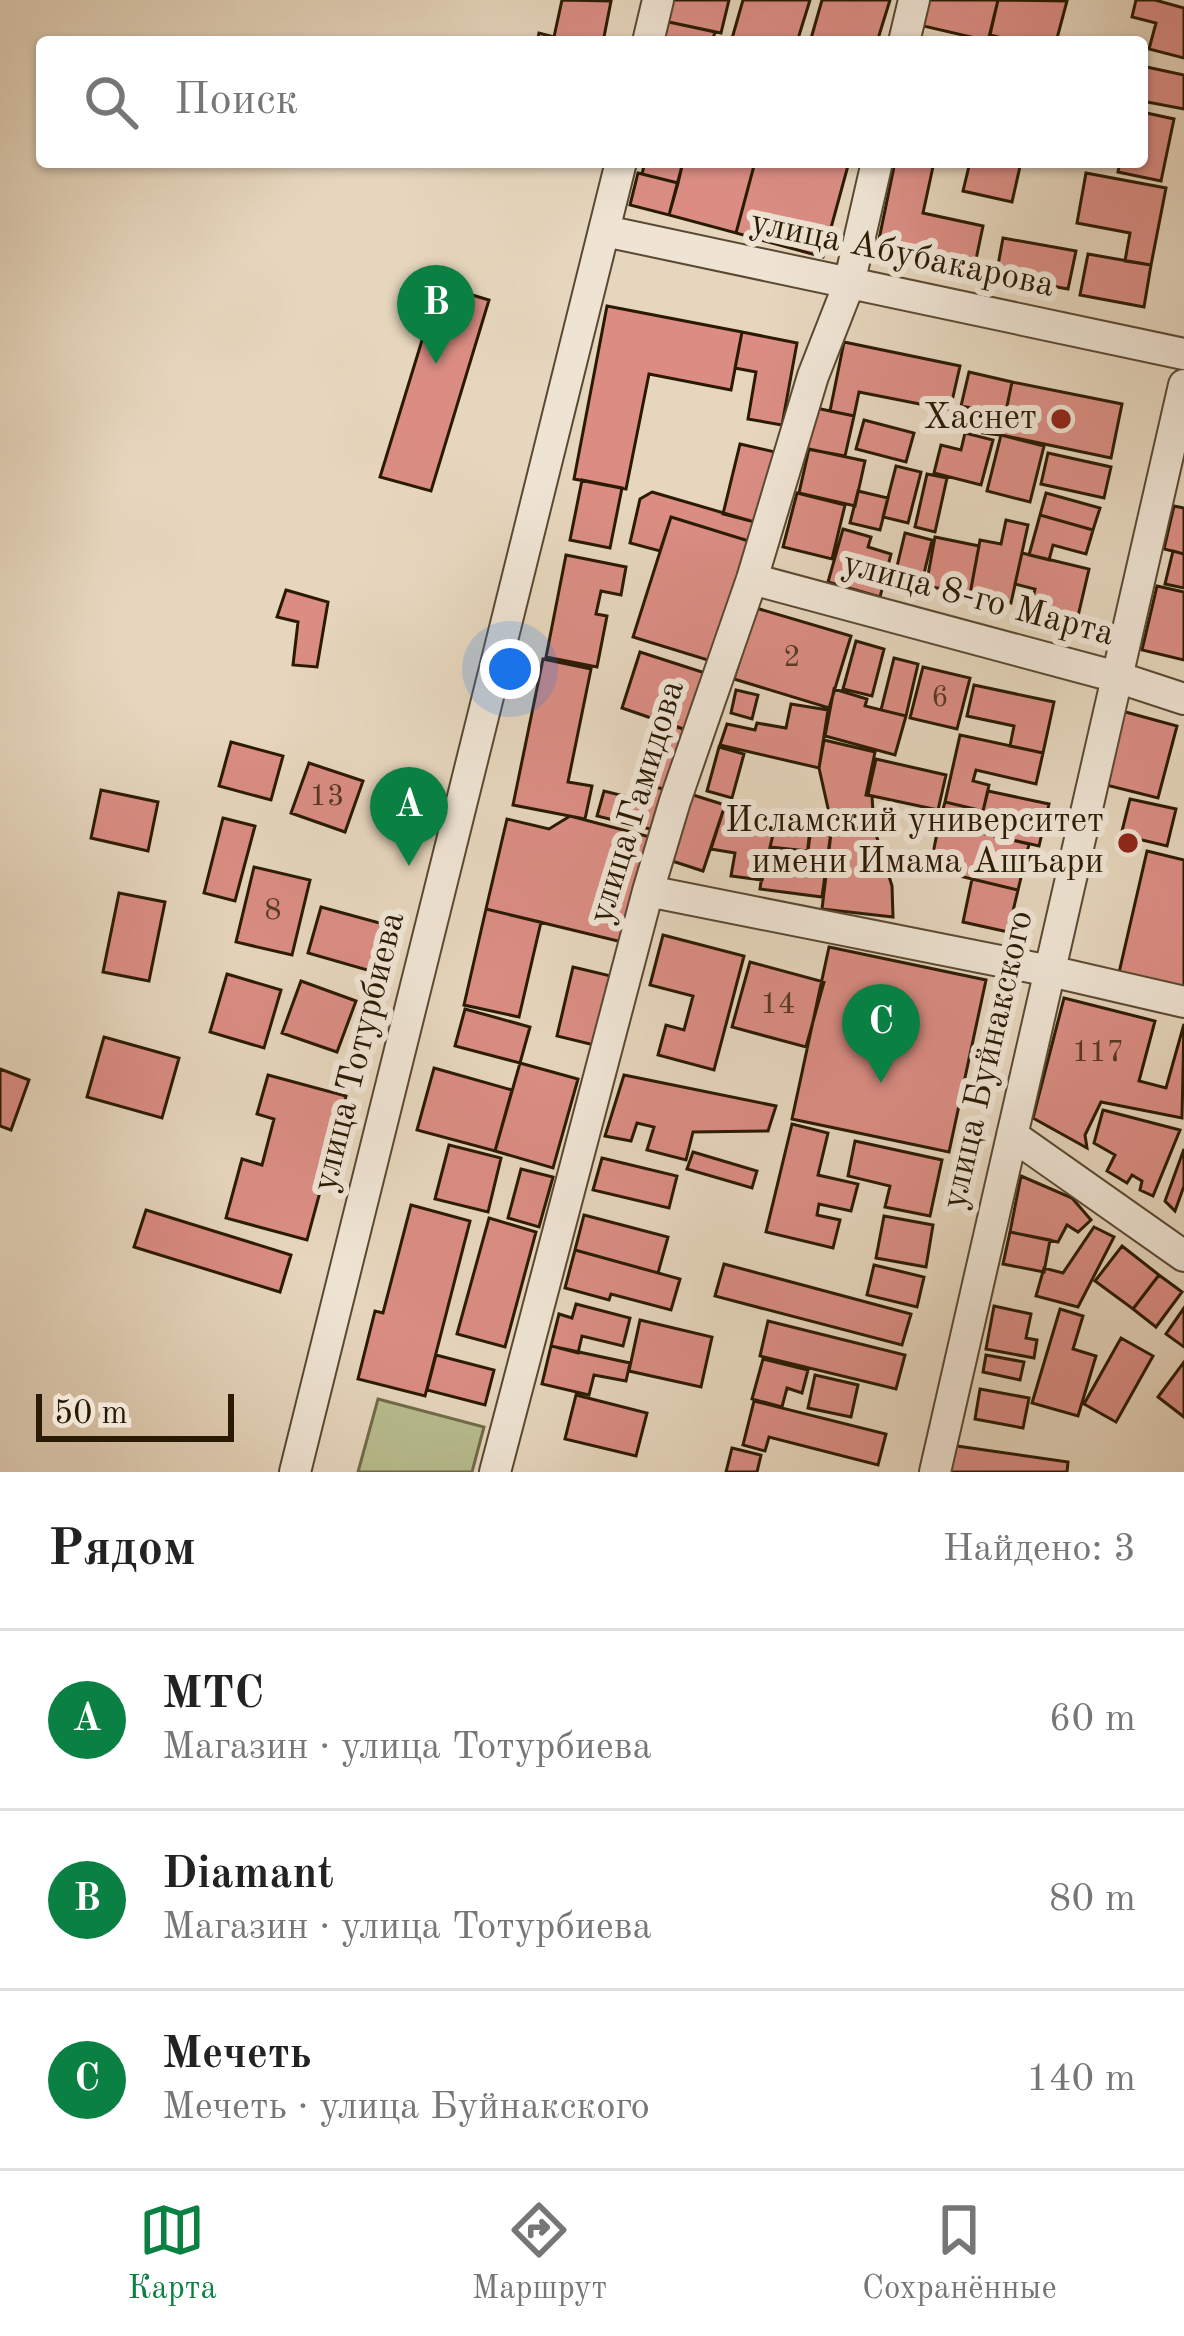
<!DOCTYPE html>
<html lang="ru">
<meta charset="utf-8">
<style>
body{margin:0;font-family:"Old Standard TT",serif;background:#f2f2f2;color:#222}
.scale{position:absolute;left:36px;bottom:30px;width:198px;box-sizing:border-box;padding-left:12px;border:6px solid #2b1a03;border-top:0;font-size:33px;line-height:42px;white-space:nowrap;color:#2b1a03;-webkit-text-stroke:9px #efe4d4;paint-order:stroke}
.you{position:absolute;left:510px;top:669px;width:42px;height:42px;margin:-30px;border:9px solid #fff;border-radius:50%;background:#1a73e8;box-shadow:0 0 0 18px #1a73e833}
.badge{display:grid;place-items:center;width:78px;height:78px;border-radius:50%;background:#0b8043;color:#fff;font-size:39px;font-weight:700}
.pin{position:absolute;translate:-50% -99px;filter:drop-shadow(0 3px 6px #0008)}
.pin::after{content:'';position:absolute;top:63px;width:42px;height:36px;background:inherit;clip-path:polygon(0 0,100% 0,50% 100%)}
.list{margin:0;padding:0;list-style:none}
h2{display:flex;justify-content:space-between;align-items:center;height:156px;margin:0;padding:0 48px;font-size:51px}
h2 small{font-size:39px;font-weight:400;color:#767676}
.list li{display:grid;grid-template-columns:78px 1fr auto;gap:36px;align-items:center;box-sizing:border-box;height:180px;padding:0 48px;border-top:3px solid #e0e0e0}
.list b{display:block;font-size:45px;white-space:nowrap}
.list p{margin:0;font-size:39px;white-space:nowrap;color:#767676}
.list em{font-size:39px;font-style:normal;color:#767676}
.icon{flex:none;width:66px;height:66px;fill:none;stroke:currentColor;stroke-width:2;stroke-linecap:round;stroke-linejoin:round}
.map{position:relative;flex:none;width:1184px;height:1472px;overflow:hidden}
.search{position:absolute;background:#fff;box-shadow:0 3px 9px #0004;left:36px;right:36px;top:36px;height:132px;display:flex;align-items:center;gap:30px;box-sizing:border-box;padding:0 42px;border-radius:12px;color:#767676;font-size:45px}
.sheet{height:696px;background:#fff}
nav{display:flex;justify-content:space-around;align-items:center;box-sizing:border-box;height:168px;border-top:3px solid #e0e0e0;background:#fff;font-size:33px;color:#767676}
nav a{display:grid;justify-items:center;gap:6px}
nav .on{color:#0b8043}
.map>svg:first-child{display:block}
.green{fill:#b8bd8f;stroke:#726c49;stroke-width:3}
.building{fill:#db8d84;stroke:#2b1a03;stroke-width:3}
.lines{fill:none;stroke-linecap:round;stroke-linejoin:round}
.minor-casing{stroke:#5a4932;stroke-width:34}
.minor{stroke:#efe4d4;stroke-width:30}
.poi-dot{fill:#8f2418;stroke:#efe4d4;stroke-width:4.5}
.labels{text-anchor:middle;dominant-baseline:central;stroke-width:12;stroke-linejoin:round;paint-order:stroke}
.number-label{font-size:30px;fill:#573723}
.street-label{font-size:36px;fill:#2b1a03;stroke:#efe4d4}
.poi-label{font-size:36px;fill:#2b1a03;stroke:#efe4d4;text-anchor:end}
</style>
<div class="map">
<svg width="1184" height="1472" viewBox="0 0 1184 1472">
<rect width="100%" height="100%" fill="#e6d6bd"/>
<filter id="stains"><feTurbulence type="fractalNoise" baseFrequency=".00167" numOctaves="4"/><feColorMatrix values="0 0 0 0 .2 0 0 0 0 .09 0 0 0 0 .02 0 0 0 .5 -.17"/></filter>
<radialGradient id="worn" r=".72"><stop offset=".6" stop-color="#630" stop-opacity="0"/><stop offset="1" stop-color="#630" stop-opacity=".3"/></radialGradient>
<path class="green" d="M378 1399 484 1427 472 1472H358Z"/>
<path class="building" d="M562 0 611 1 603 42H537L539 33 554 37Z
M669 0H729L721 33 664 21Z
M743 0H810L797 42H731Z
M822 0H890L877 42H810Z
M925 0H998L988 41 919 25Z
M998 0 1067 1 1056 42H1018L990 35Z
M1136 0H1155L1184 8V58L1149 49 1156 23 1132 17Z
M664 21 715 32 712 42H659Z
M1142 66 1184 75V109L1142 101Z
M1142 112 1174 119 1161 181 1118 172 1120 162H1142Z
M645 162H683L678 183 642 174Z
M683 162H755L736 233 669 215Z
M755 162H849L823 257 736 233Z
M895 162H934L923 213 983 226 974 269 877 249Z
M970 162H1021L1012 202 963 191Z
M638 173 678 183 669 215 630 205Z
M1086 173 1166 188 1151 265 1125 261 1130 233 1077 223Z
M1003 238 1076 251 1068 289 996 276Z
M1088 254 1151 265 1144 307 1080 295Z
M439 285 489 300 431 491 380 477Z
M607 306 742 332 731 390 649 374 626 489 574 479Z
M742 332 797 343 782 425 748 419 756 372 735 368Z
M844 342 960 366 950 410 859 392 854 416 830 411Z
M969 372 1012 382 1001 435 983 433 987 411 961 406Z
M1012 382 1122 404 1111 458 1001 435Z
M816 408 854 416 845 456 807 449Z
M864 420 914 433 906 462 856 449Z
M965 433 993 440 981 485 934 473 941 445 961 450Z
M1001 435 1044 446 1030 502 987 491Z
M740 444 775 452 758 523 723 514Z
M809 449 865 461 855 506 799 493Z
M1048 453 1111 467 1104 498 1041 484Z
M896 466 921 472 908 523 883 517Z
M927 474 947 478 935 532 915 527Z
M582 480 622 488 610 548 570 540Z
M858 491 888 498 880 530 850 523Z
M652 492 758 523 752 542 671 517 660 551 630 543 640 499Z
M797 493 845 505 832 559 783 547Z
M1046 493 1100 508 1093 530 1040 515Z
M1174 506 1184 508V554L1164 549Z
M1040 515 1093 530 1086 554 1053 545 1049 560 1029 555Z
M671 517 752 542 714 662 633 637Z
M1006 520 1028 525 1011 603 970 594 980 540 1001 544Z
M843 529 871 537 868 547 891 554 880 597 828 582Z
M905 533 932 540 921 586 894 579Z
M935 537 979 546 970 594 926 586Z
M1173 551 1184 554V588L1165 584Z
M1022 553 1089 569 1075 629 1028 618 1035 589 1015 584Z
M566 555 626 567 621 595 601 591 596 614 607 616 597 667 546 657Z
M1157 586 1184 592V660L1142 650Z
M286 590 328 602 317 667 293 665 298 622 277 617Z
M756 608 851 636 829 708 734 679Z
M856 641 884 649 872 696 843 689Z
M640 652 705 673 686 730 622 708Z
M894 658 918 664 906 716 881 710Z
M543 659 591 669 568 782 592 786 585 819 513 805Z
M923 667 970 678 957 729 910 718Z
M974 685 1054 702 1043 753 1010 746 1014 726 967 716Z
M834 689 867 699 865 706 906 716 895 755 825 736Z
M736 690 758 695 752 719 731 713Z
M791 704 828 710 819 768 720 745 727 724 755 730 757 723 786 728Z
M1122 711 1177 726 1158 798 1102 784Z
M653 718 686 730 668 790 650 786 663 741 647 736Z
M960 735 1043 753 1036 784 976 770 973 781 989 785 983 811 945 802Z
M824 740 875 752 866 795 872 796 874 828 832 826 819 768Z
M231 742 283 756 271 800 219 786Z
M719 747 744 754 732 798 707 791Z
M876 759 946 775 938 810 868 795Z
M309 763 363 781 345 832 291 813Z
M650 786 668 790 658 831 597 816 604 791 636 799Z
M101 790 158 802 148 851 91 838Z
M988 791 1049 804 1039 846 939 823 945 802 983 811Z
M690 794 725 805 703 871 669 860Z
M1130 799 1176 809 1167 846 1121 835Z
M725 805 778 814 762 880 731 876 735 853 711 849Z
M778 814 812 820 808 851 770 847Z
M570 816 654 838 626 943 486 909 507 819 549 829Z
M223 818 255 826 235 901 204 893Z
M939 823 1029 844 1018 890 930 869Z
M832 825 874 828 892 886 893 917 822 909Z
M810 829 831 832 822 897 760 889 764 860 806 865Z
M1147 851 1184 860V992L1118 977Z
M254 867 310 880 292 955 236 942Z
M972 879 1018 890 1008 932 963 922Z
M119 893 165 902 149 981 103 972Z
M321 907 387 925 374 972 308 953Z
M486 909 541 922 519 1017 464 1005Z
M663 935 744 956 714 1070 658 1055 666 1025 684 1030 693 996 650 985Z
M829 947 986 980 949 1152 792 1119Z
M750 962 824 982 806 1047 732 1027Z
M573 967 611 976 594 1045 557 1036Z
M227 974 281 990 264 1048 210 1032Z
M301 981 356 1001 337 1052 282 1033Z
M1064 998 1155 1021 1139 1081 1166 1088 1184 1024 1182 1118 1101 1102 1085 1135 1087 1148 1033 1118Z
M465 1009 530 1027 520 1063 455 1046Z
M104 1037 179 1058 162 1118 87 1097Z
M520 1063 578 1079 553 1168 495 1151Z
M434 1068 512 1090 495 1151 417 1130Z
M0 1069 29 1080 11 1130 0 1126Z
M268 1075 346 1096 307 1240 226 1218 242 1159 262 1165 274 1119 257 1114Z
M624 1075 776 1106 768 1131 693 1132 686 1160 647 1150 654 1127 637 1123 631 1141 605 1136Z
M1103 1110 1180 1130 1153 1196 1140 1190 1142 1181 1132 1175 1127 1183 1107 1171 1115 1155 1094 1143Z
M792 1124 828 1133 818 1175 858 1184 851 1211 819 1204 817 1215 840 1220 833 1248 766 1232Z
M855 1141 942 1160 930 1216 885 1207 890 1186 848 1176Z
M449 1145 501 1158 488 1212 435 1199Z
M1184 1149V1186L1175 1211 1165 1201Z
M693 1152 757 1171 752 1188 687 1169Z
M602 1158 677 1176 669 1208 593 1190Z
M521 1169 553 1177 539 1227 508 1218Z
M1021 1176 1072 1198 1091 1220 1078 1232 1067 1225 1058 1242 1010 1232Z
M411 1205 470 1221 425 1396 358 1379 375 1311 383 1313Z
M146 1210 291 1255 280 1292 134 1247Z
M584 1215 668 1237 658 1273 575 1250Z
M884 1216 933 1225 926 1267 876 1258Z
M489 1218 536 1232 505 1347 457 1334Z
M1094 1227 1114 1237 1078 1307 1036 1296 1044 1268 1063 1273Z
M1010 1232 1050 1240 1044 1272 1003 1264Z
M1122 1246 1159 1275 1133 1309 1095 1281Z
M575 1250 680 1279 671 1310 611 1294 609 1300 565 1288Z
M724 1264 911 1314 902 1345 715 1296Z
M874 1265 924 1277 917 1307 867 1295Z
M1159 1275 1182 1292 1156 1327 1133 1309Z
M576 1304 630 1318 623 1346 582 1336 578 1353 551 1346 559 1314 572 1318Z
M994 1306 1031 1314 1026 1338 1037 1340 1034 1358 986 1349Z
M1184 1308V1347L1166 1334Z
M1060 1309 1083 1316 1073 1349 1096 1356 1078 1416 1032 1403Z
M640 1320 712 1337 701 1387 629 1371Z
M768 1321 905 1355 896 1389 760 1356Z
M1121 1338 1153 1356 1116 1422 1084 1404Z
M551 1346 630 1363 626 1381 594 1375 589 1395 542 1384Z
M436 1355 494 1370 485 1405 427 1390Z
M986 1355 1024 1362 1020 1380 983 1372Z
M763 1359 808 1370 802 1393 787 1388 782 1407 752 1399Z
M1184 1362V1417L1158 1397Z
M815 1375 858 1385 851 1417 808 1408Z
M980 1389 1029 1398 1023 1428 975 1419Z
M576 1395 647 1413 636 1456 565 1439Z
M754 1401 886 1434 878 1465 769 1437 765 1451 743 1445Z
M950 1445 1068 1462 1067 1472H946Z
M732 1448 761 1455 757 1472H726Z"/>
<g class="lines">
<defs>
<path id="minor" d="M648 42 658 0
M904 42 914 0
M605 231 1184 354
M752 579 1117 677 1184 699
M648 891 1050 971 1184 1002
M1012 1135 1184 1256
M295 1472 621 162
M495 1472 648 891 675 801 752 579 813 376 849 284 877 162
M935 1472 1184 385"/>
</defs>
<use href="#minor" class="minor-casing"/>
<use href="#minor" class="minor"/>
</g>
<g class="poi-dot">
<circle cx="1061" cy="419" r="12"/>
<circle cx="1128" cy="843" r="12"/>
</g>
<g class="labels">
<g class="number-label">
<text x="792" y="658">2</text>
<text x="940" y="698">6</text>
<text x="327" y="797">13</text>
<text x="273" y="911">8</text>
<text x="778" y="1005">14</text>
<text x="1098" y="1053">117</text>
</g>
<g class="street-label">
<text transform="translate(902 255) rotate(12)">улица Абубакарова</text>
<text transform="translate(978 600) rotate(15)">улица 8-го Марта</text>
<text transform="translate(638 802) rotate(-73)">улица Гамидова</text>
<text transform="translate(360 1052) rotate(-76)">улица Тотурбиева</text>
<text transform="translate(989 1060) rotate(-77)">улица Буйнакского</text>
</g>
<g class="poi-label">
<text x="1037" y="419">Хаснет</text>
<text x="1104" y="822">Исламский университет<tspan x="1104" dy="41">имени Имама Ашъари</tspan></text>
</g>
</g>
<rect width="100%" height="100%" filter="url(#stains)"/>
<rect width="100%" height="100%" fill="url(#worn)"/>
</svg>
<div class="scale">50 m</div>
<div class="you"></div>
<div class="pin badge" style="left:409px;top:866px">A</div>
<div class="pin badge" style="left:436px;top:364px">B</div>
<div class="pin badge" style="left:881px;top:1083px">C</div>
<div class="search"><svg class="icon" aria-label="search" viewBox="0 0 24 24"><circle cx="10" cy="10" r="6"/><path d="M15 15l6 6"/></svg>Поиск</div>
</div>
<section class="sheet">
<h2>Рядом<small>Найдено: 3</small></h2>
<ul class="list">
<li><span class="badge">A</span><div><b>МТС</b><p>Магазин · улица Тотурбиева</p></div><em>60 m</em></li>
<li><span class="badge">B</span><div><b>Diamant</b><p>Магазин · улица Тотурбиева</p></div><em>80 m</em></li>
<li><span class="badge">C</span><div><b>Мечеть</b><p>Мечеть · улица Буйнакского</p></div><em>140 m</em></li>
</ul>
</section>
<nav>
<a class="on"><svg class="icon" aria-label="map" viewBox="0 0 24 24"><path d="M3 6l6-2 6 2 6-2v14l-6 2-6-2-6 2zM9 4v14M15 6v14"/></svg>Карта</a>
<a><svg class="icon" aria-label="directions" viewBox="0 0 24 24"><path d="M12 3l9 9-9 9-9-9zM9 14v-3h6M13 9l2 2-2 2"/></svg>Маршрут</a>
<a><svg class="icon" aria-label="saved" viewBox="0 0 24 24"><path d="M7 4h10v16l-5-4-5 4z"/></svg>Сохранённые</a>
</nav>
